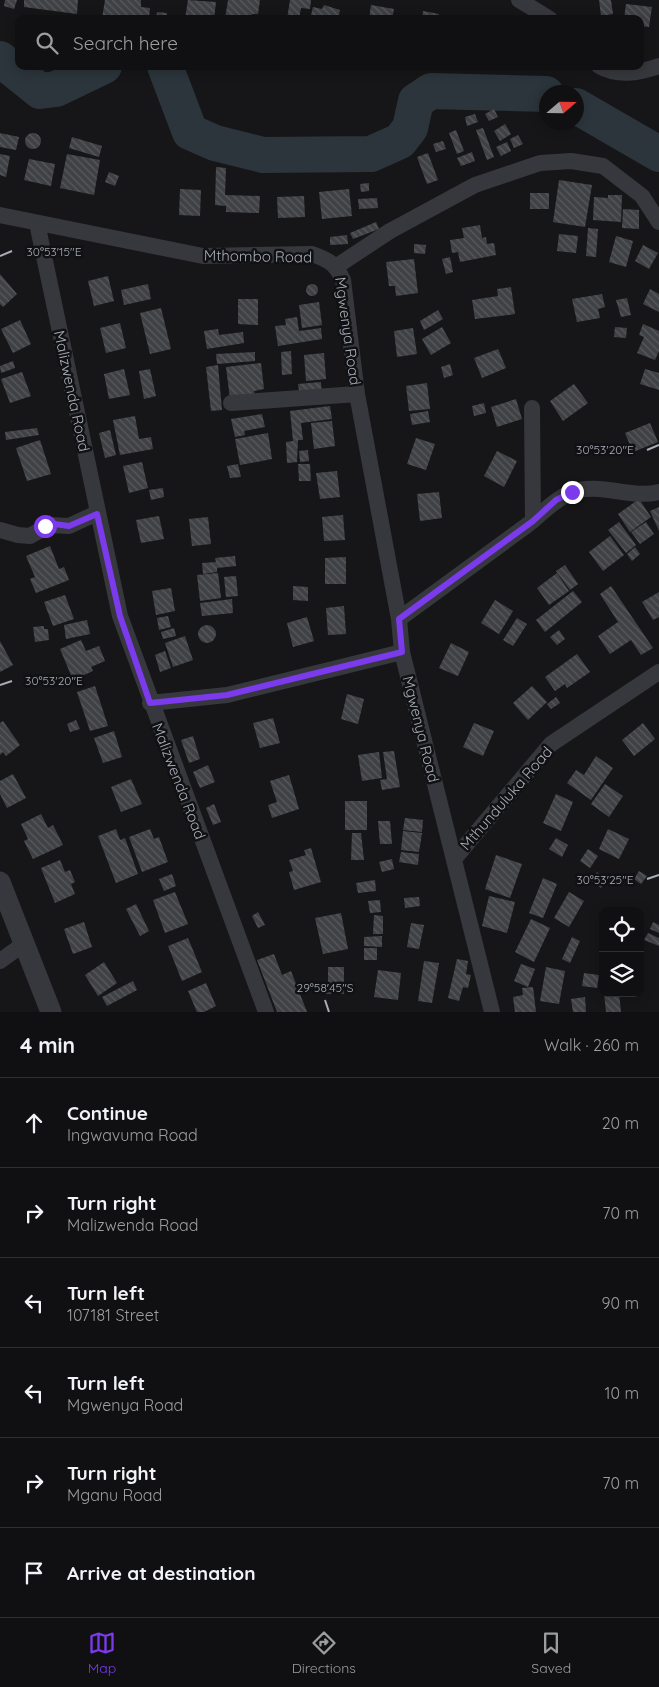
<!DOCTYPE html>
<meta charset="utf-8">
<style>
body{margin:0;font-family:Quicksand,sans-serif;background:#1e1e20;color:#f1f3f6}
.controls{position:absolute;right:15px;bottom:15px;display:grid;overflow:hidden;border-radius:10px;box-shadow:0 2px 12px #0003}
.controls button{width:45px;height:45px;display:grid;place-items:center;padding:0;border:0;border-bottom:1px solid #303032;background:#101012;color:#f1f3f6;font:25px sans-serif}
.compass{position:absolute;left:539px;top:85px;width:45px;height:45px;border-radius:50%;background:#101012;box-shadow:0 2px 12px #0003;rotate:70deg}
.stop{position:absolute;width:15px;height:15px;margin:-11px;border:4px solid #7c3aed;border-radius:50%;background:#fff}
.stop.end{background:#7c3aed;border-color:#fff;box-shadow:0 1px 5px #0008}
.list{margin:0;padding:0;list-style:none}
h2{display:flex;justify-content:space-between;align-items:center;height:65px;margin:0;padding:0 20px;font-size:21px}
h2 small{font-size:16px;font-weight:400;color:#9c9d9f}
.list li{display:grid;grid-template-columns:32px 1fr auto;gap:15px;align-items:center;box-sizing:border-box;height:90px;padding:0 20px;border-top:1px solid #303032}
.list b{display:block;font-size:19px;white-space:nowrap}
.list p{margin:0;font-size:16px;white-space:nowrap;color:#9c9d9f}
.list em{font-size:16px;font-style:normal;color:#9c9d9f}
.icon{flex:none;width:28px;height:28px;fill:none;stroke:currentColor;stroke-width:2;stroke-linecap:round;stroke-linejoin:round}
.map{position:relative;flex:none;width:659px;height:1012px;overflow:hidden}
.search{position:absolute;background:#101012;box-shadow:0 2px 12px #0003;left:15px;right:15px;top:15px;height:55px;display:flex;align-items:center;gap:12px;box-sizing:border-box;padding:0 18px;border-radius:10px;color:#9c9d9f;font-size:19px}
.sheet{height:605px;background:#101012}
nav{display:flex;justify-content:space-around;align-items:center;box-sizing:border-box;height:70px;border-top:1px solid #303032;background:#101012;font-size:14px;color:#9c9d9f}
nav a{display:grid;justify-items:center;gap:2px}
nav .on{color:#7c3aed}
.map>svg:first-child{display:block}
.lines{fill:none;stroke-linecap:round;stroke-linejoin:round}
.river{stroke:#2c353c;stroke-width:36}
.building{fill:url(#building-back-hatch)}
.minor{stroke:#37383d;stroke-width:16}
.tertiary{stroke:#37383d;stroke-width:21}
.route{stroke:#7c3aed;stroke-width:6}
.ticks{fill:none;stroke:#a8adb8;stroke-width:2}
.labels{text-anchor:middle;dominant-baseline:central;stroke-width:5;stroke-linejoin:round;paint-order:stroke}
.street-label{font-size:15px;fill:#a8adb8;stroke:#111113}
.ticks-label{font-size:12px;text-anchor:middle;fill:#a8adb8;stroke:#111113;stroke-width:5;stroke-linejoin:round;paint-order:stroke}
</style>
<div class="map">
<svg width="659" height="1012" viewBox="0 0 659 1012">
<defs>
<pattern id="building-back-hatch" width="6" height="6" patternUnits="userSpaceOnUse" patternTransform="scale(1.25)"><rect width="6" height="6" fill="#404145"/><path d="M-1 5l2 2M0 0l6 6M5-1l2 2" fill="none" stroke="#595a5e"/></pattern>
</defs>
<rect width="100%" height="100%" fill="#161618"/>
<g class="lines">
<path class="river" d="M0 59 40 91 56 89 104 66
M165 66 190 132 215 143 263 155 371 154 400 141 410 128 416 101 431 91 546 94
M576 106 659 154"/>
</g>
<path class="building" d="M5 0H17L14 9 4 6Z
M24 0H78L77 14 24 7Z
M105 0H141V7L150 8 149 19 102 18Z
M188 0 216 2 214 19H185Z
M228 0H260L258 14H252V19H225Z
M290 0H311L310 9 301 8 299 19H287Z
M599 0H611L613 14 601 16Z
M626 4 652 7 649 27 640 26V19H624Z
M324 5 340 10 338 19H310L313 7 322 9Z
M371 5 394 9 392 19H369Z
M423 11 439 14 438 19H422Z
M157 12 167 13V19H156Z
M494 109 498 117 489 121 485 114Z
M475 114 478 122 467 126 465 117Z
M505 124 511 134 500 141 494 131Z
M483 128 494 157 487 160 476 130Z
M456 130 464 151 457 154 449 133Z
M25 141a8 8 0 1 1 16 0a8 8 0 1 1-16 0Z
M0 133 19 137 16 150 0 147Z
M518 135 523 144 514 148 510 139Z
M72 137 102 146 99 157 69 148Z
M443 141 446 149 436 152 433 144Z
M507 142 511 151 501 156 496 147Z
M472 152 475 161 461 166 457 158Z
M428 153 438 180 427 184 417 157Z
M0 154 10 156 6 177 0 175Z
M67 154 100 160 94 195 60 188Z
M29 159 55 164 51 186 24 180Z
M216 167 226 168 225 195 260 196 259 213 226 212V206L215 205Z
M109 172 119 176 115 186 105 182Z
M559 180 592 185 585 227 553 222Z
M369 183V191L361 192 360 184Z
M180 189 201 190 200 216 179 215Z
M349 189 352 216 322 219 319 192Z
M530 193H549V209H530Z
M608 195H622L621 222 593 220 594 197 608 198Z
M304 196 305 217 278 218 277 197Z
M377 198 378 208 359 209 358 199Z
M623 209 639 210V229L622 228Z
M376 222 379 229 353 239 350 233Z
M480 225 482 238 486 237 487 244 494 243 496 255 460 262 458 252 452 253 450 240 464 238 462 228Z
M588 228 598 229 596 257 586 256Z
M559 234 578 236 576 253 557 251Z
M347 235 348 244 330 245V237Z
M616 236 633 241 626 267 609 262Z
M414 244 426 245 425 254 414 253Z
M643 245 658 253 649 269 635 261Z
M450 257 453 272 446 274 442 259Z
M414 259 418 293 396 296 395 286H389L386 262Z
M0 274 17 294 3 307 0 304Z
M108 276 114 301 94 306 88 281Z
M306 290a6 6 0 1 1 12 0a6 6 0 1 1-12 0Z
M148 284 151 299 124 305 121 290Z
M511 287 515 314 475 319 472 300 498 296 497 289Z
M650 289 659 294V312L643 304Z
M602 294 605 307 598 309 600 318 577 322 572 299Z
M627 298 631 315 621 317 616 300Z
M238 299H258V325L238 324Z
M319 302 322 325 302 328 299 305Z
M161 308 171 349 150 354 140 313Z
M438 310 443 319 424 330 420 321Z
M297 317 299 331 321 328 322 339 278 346 275 326 286 325 285 319Z
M20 320 31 344 13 353 1 329Z
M120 323 126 348 106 353 100 328Z
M643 324 659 331V351L655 360 637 353 644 337 639 335Z
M442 327 451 343 431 355 422 339Z
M615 327 627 328 626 338 614 337Z
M413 328 417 354 397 357 394 331Z
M218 329 219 335 243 332 244 343 207 349 204 331Z
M498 349 506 368 482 378 474 358Z
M291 351 292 374 282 375 281 352Z
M255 352V361L217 364 216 354Z
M324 353 326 379 306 381 304 355Z
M13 361 15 368 1 373 0 366Z
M261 363 264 389 254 391 255 396 230 399 226 367Z
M450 364 453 375 444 378 441 367Z
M218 365 222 410 211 411 206 367Z
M124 369 130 395 109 399 104 374Z
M150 369 156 396 144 399 139 371Z
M645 369 659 373V390L640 384Z
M22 372 31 396 10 403 1 379Z
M321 382 322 395 300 397 298 384Z
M427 383 430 409 409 411 406 386Z
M574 384 588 403 563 421 550 401Z
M516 399 522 419 497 427 491 407Z
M484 403 486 413 474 416 472 406Z
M330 406 332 419 301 423 303 440H298L297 462 287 463 286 442 293 441 290 411Z
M428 411 430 422 412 425 410 414Z
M262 414 265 427 244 431 245 435 235 437 231 419Z
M135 416 139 439 151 437 153 449 120 455 113 420Z
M332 421 335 446 314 449 311 423Z
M650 423 658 442 633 452 625 433Z
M37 428 39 435 6 440 5 432Z
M110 430 116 455 105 458 99 433Z
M268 433 272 459 240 465 235 439Z
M416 438 435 444 426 470 407 464Z
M40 440 51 474 27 481 16 448Z
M308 450 309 461 300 462 299 451Z
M497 451 517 461 504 487 484 476Z
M142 462 148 488 129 493 123 466Z
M238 464 241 477 230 478 227 466Z
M298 464H310L311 481H299Z
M337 471 340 497 320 499 316 473Z
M163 488 164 497 151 500 149 490Z
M439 492 442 518 420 521 417 494Z
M639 499 651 517 630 532 618 514Z
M659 507V531L650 511Z
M343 515 345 540 324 541 322 517Z
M159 516 164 539 141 543 136 520Z
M208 517 211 544 192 546 189 519Z
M619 522 636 545 626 553 608 530Z
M646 522 654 534 640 544 631 532Z
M610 536 624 555 603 571 589 552Z
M50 546 59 569 64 567 69 580 36 593 30 579 35 577 26 556Z
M635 547 640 554 632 561 627 554Z
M235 556 236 566 217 568V572L203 574 202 563 216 562 215 558Z
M346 557V584H325V558Z
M565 565 578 584 570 590 556 571Z
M218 573 221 598 200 601 197 575Z
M557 573 569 591 549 605 537 588Z
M236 576 238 596 226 597 224 577Z
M293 586 308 587V601L293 600Z
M611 586 653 648 641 655 631 640 610 654 598 636 618 622 600 594Z
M171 588 175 611 156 615 152 591Z
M573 591 582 602 545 632 536 620Z
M659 592V617L653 620 642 602Z
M65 595 74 619 53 626 44 602Z
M232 599 233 613 202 616 200 603Z
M495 600 513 611 499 634 481 623Z
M344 606 346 634 328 635 326 608Z
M168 616 171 627 159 630 157 618Z
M307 617 314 641 293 647 287 623Z
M517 618 527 624 513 646 503 640Z
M87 620 90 634 66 639 64 625Z
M198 634a9 9 0 1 1 18 0a9 9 0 1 1-18 0Z
M44 626V629H48L49 640 35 642 33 627Z
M174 628 176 636 163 639 161 632Z
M559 630 565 639 557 645 550 637Z
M185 636 193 660 173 667 165 643Z
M81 640 86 651 99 646 105 661 91 667 93 671 73 680 60 649Z
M0 641 13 665 0 672Z
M451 643 469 652 458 676 439 668Z
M165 651 171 668 160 672 155 655Z
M577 654 590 672 567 688 565 684 555 691 545 677Z
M95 686 108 726 90 731 77 692Z
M532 686 547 702 528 720 513 703Z
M347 694 364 699 358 724 341 719Z
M556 697 560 703 551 709 547 704Z
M273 718 280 743 260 748 253 723Z
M76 720 80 729 70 732 67 724Z
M3 721 20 745 6 756 3 752 0 755V723Z
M474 723 494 731 483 756 463 747Z
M643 723 655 739 634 756 622 740Z
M114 731 122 757 103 763 94 738Z
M193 736 200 759 189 763 181 740Z
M394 751 400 787 382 790 380 780 387 779 383 752Z
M379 752 382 778 362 781 358 755Z
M596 756 613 768 591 800 567 783 576 770 584 775Z
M208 765 215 782 200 788 193 772Z
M13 774 26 798 7 808 0 794V781Z
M289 775 299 809 272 818 268 805 277 802 270 781Z
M131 779 142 804 121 812 111 787Z
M605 784 623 796 609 817 591 804Z
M556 794 573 802 561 831 543 823Z
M345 801H367V830H345Z
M214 804 221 822 213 825 206 808Z
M41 814 48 828 53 825 63 845 33 859 24 841 28 839 21 824Z
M405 818 423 820 422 832 403 830Z
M378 821H390L392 844H380Z
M116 829 120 840 125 838 138 874 116 883 98 836Z
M150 829 154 839 159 837 168 862 142 872 129 837Z
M608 829 629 839 619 859 599 849Z
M403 831 422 833 419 852 401 850Z
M352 833H361L364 860H351Z
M556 838 568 845 562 857 549 849Z
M311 848 321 882 294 890 289 872 293 871 289 860 306 855 304 850Z
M588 849 598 856 590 868 580 861Z
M401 852 419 854 418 865 399 862Z
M496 855 522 864 510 898 485 889Z
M392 859 394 869 382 872 379 862Z
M60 860 65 872 70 870 75 882 71 884 75 894 55 903 41 868Z
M639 871 647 876 641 884 634 879Z
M597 872 607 879 601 888 591 881Z
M172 874 176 886 164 891 159 879Z
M543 878 557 884 543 918 529 913Z
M375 880 376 891 358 893 356 883Z
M175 892 188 924 165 933 153 900Z
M569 892 584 901 569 927 554 918Z
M489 896 515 902 507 933 482 926Z
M419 897 420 906 405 908 404 898Z
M380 900 381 912 370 913 368 901Z
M136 904 149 931 140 936 126 909Z
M258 912 265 925 258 928 252 916Z
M341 913 348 949 323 954 315 918Z
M374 915 383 916V934H373Z
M531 919 550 928 534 962 515 952Z
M84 922 92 947 73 954 64 929Z
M653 922 659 925V933L650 929Z
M411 923 424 925 419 949 407 947Z
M648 933 659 938V946L644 940Z
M382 936V947L364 946V937Z
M572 937 580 941 570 963 562 959Z
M188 938 202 972 182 981 168 946Z
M364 948H377V960H364Z
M274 954 282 975 291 971 307 1012H277L257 960Z
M457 959 468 961 466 974 471 975 468 988 463 987 459 1001 448 998Z
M424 961 439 963 432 1003 418 1001Z
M104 962 117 983 98 996 85 975Z
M521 964 535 969 528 987 514 981Z
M328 967H344V994H322V982H328Z
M546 967 565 971 559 1004 540 1001Z
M378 970 401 973 398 1000 374 997Z
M584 973 599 975 597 988 582 986Z
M133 981 137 990 107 1006 102 997Z
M206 983 216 1006 204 1012H197L188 991Z
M533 987 536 1012H515L513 997 523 995 522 988Z
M604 993H619L621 1012H606Z
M585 997 586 1012H573L571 999Z"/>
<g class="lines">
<path class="minor" d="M519 0 550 19
M599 66C619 77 638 73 659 66
M0 215 203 256 312 254C329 260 336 264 343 280L357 394 399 619 402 652 492 1012
M37 223 120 616 266 1012
M337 266 390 231 475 185 540 163 571 161 603 166 642 196 659 222
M231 403 357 394
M532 408 533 521
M0 530 18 535 30 536 49 525 69 526 97 513
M399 619C442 588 484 557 526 526 541 515 554 499 572 492 600 482 630 499 659 492
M150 703 227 695 402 652
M455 858 551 744 659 672
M0 961 25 943"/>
<path class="tertiary" d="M0 882 51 1012"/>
</g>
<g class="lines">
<path class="route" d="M45 526 54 524 69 526 97 514 120 616 150 703 227 695 402 652 399 619 533 521 556 500 572 492"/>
</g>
<path class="ticks" d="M0 256 12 251M647 450 659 445M0 685 12 681M647 879 659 875M325 1000 329 1012"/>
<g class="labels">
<g class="street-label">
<text transform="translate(258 256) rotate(1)">Mthombo Road</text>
<text transform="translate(348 331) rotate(82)">Mgwenya Road</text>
<text transform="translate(72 391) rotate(78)">Malizwenda Road</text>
<text transform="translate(421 729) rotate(76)">Mgwenya Road</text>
<text transform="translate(179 781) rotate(69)">Malizwenda Road</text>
<text transform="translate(506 798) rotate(-49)">Mthunduluka Road</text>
</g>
</g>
<g class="ticks-label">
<text x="54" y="256">30°53'15"E</text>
<text x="605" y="454">30°53'20"E</text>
<text x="54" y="685">30°53'20"E</text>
<text x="605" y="884">30°53'25"E</text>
<text x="325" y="992">29°58'45"S</text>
</g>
</svg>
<div class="controls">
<button><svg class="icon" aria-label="locate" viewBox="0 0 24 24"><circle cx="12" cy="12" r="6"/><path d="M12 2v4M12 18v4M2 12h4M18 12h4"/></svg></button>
<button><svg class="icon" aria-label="layers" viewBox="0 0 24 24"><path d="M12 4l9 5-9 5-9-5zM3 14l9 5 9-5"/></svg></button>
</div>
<svg class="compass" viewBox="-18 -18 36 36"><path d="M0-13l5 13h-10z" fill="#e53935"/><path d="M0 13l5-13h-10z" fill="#9c9d9f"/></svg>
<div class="stop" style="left:45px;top:526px"></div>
<div class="stop end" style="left:572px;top:492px"></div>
<div class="search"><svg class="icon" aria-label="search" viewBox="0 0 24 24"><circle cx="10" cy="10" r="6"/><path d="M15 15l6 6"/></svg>Search here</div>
</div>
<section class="sheet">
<h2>4 min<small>Walk · 260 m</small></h2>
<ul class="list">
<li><svg class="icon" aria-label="ahead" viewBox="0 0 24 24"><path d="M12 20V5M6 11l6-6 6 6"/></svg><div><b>Continue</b><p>Ingwavuma Road</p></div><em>20 m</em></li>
<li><svg class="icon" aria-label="right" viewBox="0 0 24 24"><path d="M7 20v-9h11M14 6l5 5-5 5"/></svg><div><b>Turn right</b><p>Malizwenda Road</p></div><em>70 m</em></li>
<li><svg class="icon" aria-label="left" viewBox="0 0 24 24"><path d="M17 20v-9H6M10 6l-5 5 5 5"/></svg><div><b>Turn left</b><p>107181 Street</p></div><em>90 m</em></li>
<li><svg class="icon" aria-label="left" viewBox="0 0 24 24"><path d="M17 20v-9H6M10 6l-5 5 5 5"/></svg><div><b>Turn left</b><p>Mgwenya Road</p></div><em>10 m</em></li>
<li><svg class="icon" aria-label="right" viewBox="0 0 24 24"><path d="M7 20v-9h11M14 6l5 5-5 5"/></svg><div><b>Turn right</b><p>Mganu Road</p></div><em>70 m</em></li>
<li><svg class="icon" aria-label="arrive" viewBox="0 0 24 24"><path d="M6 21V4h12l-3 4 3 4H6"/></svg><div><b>Arrive at destination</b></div></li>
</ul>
</section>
<nav>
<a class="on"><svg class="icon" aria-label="map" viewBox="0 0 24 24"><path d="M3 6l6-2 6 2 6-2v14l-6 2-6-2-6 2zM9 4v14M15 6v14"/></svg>Map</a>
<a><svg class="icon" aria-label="directions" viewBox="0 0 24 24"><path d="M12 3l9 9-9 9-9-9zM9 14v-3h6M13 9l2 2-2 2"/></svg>Directions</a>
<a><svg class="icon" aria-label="saved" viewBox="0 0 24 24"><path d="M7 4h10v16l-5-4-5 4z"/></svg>Saved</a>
</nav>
